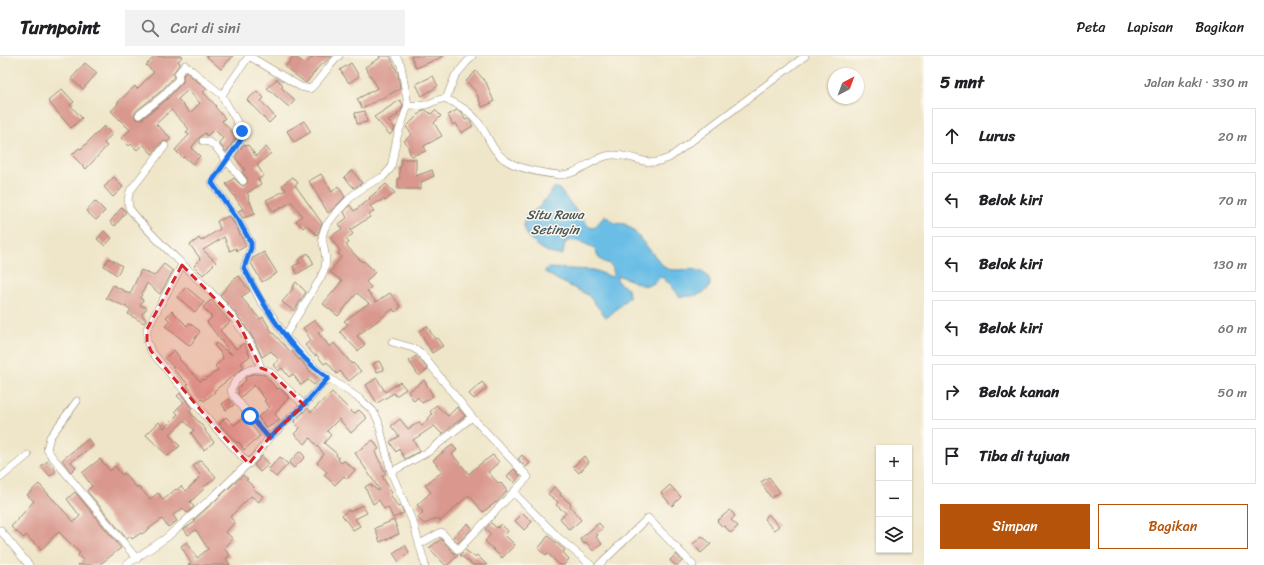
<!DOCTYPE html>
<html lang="id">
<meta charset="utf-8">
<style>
body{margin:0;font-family:Sriracha,sans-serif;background:#f2f2f2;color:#202124}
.controls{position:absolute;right:12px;bottom:12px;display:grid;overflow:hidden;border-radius:0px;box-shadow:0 1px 3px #0004}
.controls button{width:36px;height:36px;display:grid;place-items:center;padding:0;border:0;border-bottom:1px solid #e0e0e0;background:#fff;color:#202124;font:20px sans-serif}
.compass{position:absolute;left:828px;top:12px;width:36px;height:36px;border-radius:50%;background:#fff;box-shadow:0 1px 3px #0004;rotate:41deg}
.stop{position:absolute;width:12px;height:12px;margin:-9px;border:3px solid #1a73e8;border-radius:50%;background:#fff}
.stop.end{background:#1a73e8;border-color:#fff;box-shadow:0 1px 4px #0008}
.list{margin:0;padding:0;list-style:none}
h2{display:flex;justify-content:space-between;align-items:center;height:52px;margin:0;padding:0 16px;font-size:17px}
h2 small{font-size:13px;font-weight:400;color:#757577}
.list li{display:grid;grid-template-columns:26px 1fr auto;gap:12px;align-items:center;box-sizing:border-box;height:56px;margin:0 8px 8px;padding:0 8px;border:1px solid #e0e0e0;border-radius:0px}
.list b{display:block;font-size:15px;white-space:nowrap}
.list em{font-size:13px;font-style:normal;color:#757577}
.actions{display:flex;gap:8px;padding:12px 16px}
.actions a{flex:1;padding:9px 0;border:1px solid #b45309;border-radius:0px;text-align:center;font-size:14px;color:#b45309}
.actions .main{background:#b45309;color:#fff}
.icon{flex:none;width:22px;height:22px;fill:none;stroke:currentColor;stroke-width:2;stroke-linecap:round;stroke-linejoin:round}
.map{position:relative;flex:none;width:924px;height:509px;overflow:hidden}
header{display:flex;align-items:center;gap:24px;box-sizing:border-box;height:56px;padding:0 20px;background:#fff;border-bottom:1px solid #e0e0e0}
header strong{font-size:19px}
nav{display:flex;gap:22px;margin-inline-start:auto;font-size:14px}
.search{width:280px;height:36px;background:#f2f2f2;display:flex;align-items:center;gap:10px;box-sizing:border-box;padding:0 14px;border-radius:0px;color:#757577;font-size:15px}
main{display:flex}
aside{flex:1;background:#fff}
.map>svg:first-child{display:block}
.water{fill:#6abee6;stroke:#527482}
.building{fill:#d9978d;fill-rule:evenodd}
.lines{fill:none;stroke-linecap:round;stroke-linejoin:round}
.minor-casing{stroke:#958874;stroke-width:8}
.minor{stroke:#fff;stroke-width:7}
.route{stroke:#1a73e8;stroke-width:5}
.marked{fill:#d62828;fill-opacity:0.2;stroke:#d62828;stroke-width:3;stroke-dasharray:8 5;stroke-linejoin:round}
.labels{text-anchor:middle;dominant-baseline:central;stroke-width:3;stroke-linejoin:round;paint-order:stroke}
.water-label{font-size:13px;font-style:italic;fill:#49565a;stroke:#fbf7ec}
</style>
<header>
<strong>Turnpoint</strong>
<div class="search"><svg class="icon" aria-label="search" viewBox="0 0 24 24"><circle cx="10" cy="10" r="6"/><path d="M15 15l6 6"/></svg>Cari di sini</div>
<nav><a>Peta</a><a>Lapisan</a><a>Bagikan</a></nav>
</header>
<main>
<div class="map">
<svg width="924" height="509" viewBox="0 0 924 509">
<rect width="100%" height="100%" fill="#fbf7ec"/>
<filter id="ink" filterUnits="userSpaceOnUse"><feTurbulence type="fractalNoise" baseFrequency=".025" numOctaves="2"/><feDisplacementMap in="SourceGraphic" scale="8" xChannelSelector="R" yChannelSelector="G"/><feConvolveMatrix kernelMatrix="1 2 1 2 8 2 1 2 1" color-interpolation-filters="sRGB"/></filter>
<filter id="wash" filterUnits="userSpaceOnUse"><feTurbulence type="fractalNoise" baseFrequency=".012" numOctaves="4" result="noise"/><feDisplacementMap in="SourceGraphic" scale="16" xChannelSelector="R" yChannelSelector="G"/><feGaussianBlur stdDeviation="0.9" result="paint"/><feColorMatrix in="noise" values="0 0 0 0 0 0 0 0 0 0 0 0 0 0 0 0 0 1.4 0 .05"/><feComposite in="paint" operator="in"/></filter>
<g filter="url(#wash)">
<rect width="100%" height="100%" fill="#efe6c9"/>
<path class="water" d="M555 131 559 133 589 171 594 172 605 160 615 167 625 168 632 173 665 212C677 217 690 210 702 216 706 218 709 222 710 226 711 239 688 242 679 240L671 229 662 221 659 222C646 239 633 222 618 220L617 221C616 228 623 229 628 232L629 241 609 260 606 261 588 239 556 223 545 216 546 213 548 212 594 214 611 221 613 219C615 205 604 209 599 202 597 199 597 196 595 194 591 189 572 181 566 186 564 188 564 194 563 198 555 203 532 188 528 180 524 174 523 168 525 161L539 151Z"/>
<g id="blocks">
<path class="building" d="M155 0H183L178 5 180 7 173 17 174 21 160 36 136 55 134 59 135 62 138 64 142 63 166 44 183 26V19L186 16 207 33 203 36 216 50 215 51 225 62 222 65 237 81 226 96 219 87 223 82 214 73 207 80 205 77 199 82 192 91 193 92 192 93 200 100 193 108 184 101 183 102 175 94 189 79 186 76 189 73 171 54 156 68 171 82 168 86 164 85 161 87 152 98 143 88 137 94 131 88 129 90 121 82 130 74 111 55 118 48 117 47 135 30 137 33 154 16 146 9ZM188 34 200 47 190 57 178 43Z
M206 0H233L221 13Z
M294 0 305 8 314 0H332L322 9 321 8 306 27 285 11Z
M379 0H390L398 18 400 33 362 52 357 43 378 32 365 11 380 2Z
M411 0H444L416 12Z
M85 7 97 17 83 33 71 23Z
M351 7 359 20 349 27 340 14Z
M476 15 486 26 494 46 482 51 476 36 466 25Z
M433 20 438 30 422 40 416 28Z
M277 23 283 29 281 31 295 44 289 51 267 32Z
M62 33 74 46 70 49 82 62 71 72 48 45Z
M257 35 264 42 261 45 275 61 269 67 247 44Z
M400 44 403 49 401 55 397 58 398 59 388 65 395 72 390 79 374 61Z
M423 54H426L431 58 435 54 441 60 434 67 442 80 424 90 426 95 411 100 407 88 404 85 412 78 406 71Z
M457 54 462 57 465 64 469 63 473 70 461 77 456 67 453 69 448 59Z
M365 55 367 66 357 68 355 57Z
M304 65 311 76 294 86 287 75Z
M104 70 112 78 104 87 107 90 86 113 72 99 79 92 81 93Z
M244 88 246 90 248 89 256 100 266 91 271 97 257 109 264 120 258 123 261 128 247 137 249 140 248 141 255 158 243 162 238 155 243 153 226 128 234 122 241 129 244 130 247 127V122L242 116 245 114 235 101Z
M401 103H416V120L432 114 434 120 421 126V133H398V122H400L399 111H401Z
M352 114 362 127 354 132 344 121Z
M321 118 332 136 338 130 345 141 332 154 328 157 309 125Z
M114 121 123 131 113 141 104 131Z
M293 121 298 127 295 129 322 167 317 179 306 169 303 172 296 165 302 160 292 146 273 156 266 144 286 134 282 129Z
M386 128 395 137 385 145 384 143 370 150 374 155 369 159 370 161 350 174 353 178 346 183 349 187 346 189 358 202 363 206 364 205 375 216 366 226 371 231 367 235 376 246 390 237 401 251 395 256 393 253 357 280 365 288 358 295 340 276 348 268 344 265 369 247 357 237 338 260 323 248 342 225 330 216 341 201 338 197 340 195 330 181 342 173 339 168 347 162 344 156 350 149 354 155 370 143 369 142Z
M95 145 105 155 96 164 86 155Z
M122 151 126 156 115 170 110 166Z
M229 160 236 170 246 190 237 195 236 192 230 195 224 181 203 194 216 206 203 219 194 210 200 204 199 203 200 202 190 189 199 182 201 185 220 173 217 165Z
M104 175 112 182 105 190 97 183Z
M264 196 277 217 262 226 251 207 253 202Z
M308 197 314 208 297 218 293 210 300 207 298 204Z
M109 202 122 210 117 219 104 210Z
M164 208 173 215 160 238 147 227 140 242 143 244 140 249 147 252 142 258 146 264 144 267 128 258 131 253 106 242 113 229 130 238 141 214 154 220Z
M239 220 250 235 241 241 260 263 263 261 272 276 290 295 291 294 299 304 300 303 310 316 319 324 314 329 308 324 301 329 293 318 289 321 282 312 278 315 273 309 279 304 271 295 262 301 261 299 255 285 241 264 220 239 232 225Z
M296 226 306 236 294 255 282 246 293 233 292 232Z
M186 231 204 246 195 256 177 241Z
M211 244 230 266 220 274 236 293 244 287 250 300 241 307 244 311 214 335 215 336 204 345 202 343 199 345 187 330 188 328 173 313V311L165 302 174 294 180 302 179 303 200 325 203 323 204 324 218 314 215 310 223 303 222 301 223 300 214 289 216 287 232 299 207 266 212 261 203 251Z
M172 255 187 270 189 267 200 275 190 290 165 270 170 265 166 261Z
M315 264 323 274 318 277 330 291 334 287 352 308 353 307 361 315 349 325 340 315 337 318 327 306 324 308 316 298 315 300 305 289 311 284 303 272Z
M427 270 435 283 437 282 443 290 432 297 419 275Z
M416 300 428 313 419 320 409 305Z
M379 305 384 314 377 316 373 308Z
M252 318 265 319 277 333 279 332 289 341 275 358 280 364 267 372 258 361 270 351 264 345 266 344 254 329 241 341 237 337 239 336 237 333 246 324 245 322Z
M377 322 385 336 400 326 406 333 396 340 394 337 377 347 366 329Z
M424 324 433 340 422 347 418 341 414 345 408 336Z
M482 326 487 332 474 343 469 338Z
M332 336 354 358 359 354 367 362 351 377 339 363 327 375 331 379 324 387 337 398 336 399 339 402 338 403 341 407 344 405 347 407 355 414 347 423 344 420 335 429 324 419 327 416 317 407 324 398 310 382 305 388 294 378 300 372 294 366 308 352 311 356Z
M180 337 192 352 189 355 206 374 205 375 214 386 204 394 191 377 194 374 184 365 169 379 180 390 168 400 146 379 159 366 164 372 178 358 175 355 184 346 177 340Z
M229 343 234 349 226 354 222 348Z
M436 349 448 360 457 351 465 360 442 378 434 370 413 384 420 395 405 403 399 393 396 396 390 386 395 382 396 383V382L399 380 391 370 400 363 408 373 419 366 422 370 432 358 430 356Z
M226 361 234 369 245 361 260 380 244 394 239 386 237 387 219 368Z
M88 383 93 390 71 406 76 411 71 416 62 404Z
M373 384 379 393 375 396 386 418 382 420 392 437 390 438 398 451 400 450 404 457 393 462 388 451 384 453 379 444 373 448 365 431 370 428 378 435 379 433 355 397Z
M452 389 457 394 452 398 469 418 480 408 493 399 499 406 488 416 498 427 500 428 501 427 507 435 496 447V446L483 456 469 439 440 465 438 462 424 468 418 462 423 456 417 449 431 436 425 429 442 416 433 404Z
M300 395 305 401 294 412 289 407Z
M522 399 530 407 526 411 518 403Z
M262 400 269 408 260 416 254 409Z
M584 400 589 406 579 417 573 411Z
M280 401 288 408 276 421 268 414Z
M100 403 110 415 115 410 122 419 124 417 137 432 138 430 150 443 158 437 163 444 176 433 177 434 181 430 186 435 201 420 193 410 201 404 216 421 204 431 205 432 190 446 194 451 187 457 183 452 173 459 177 465 168 471 162 463 142 478 141 477 132 483 130 480 127 483 87 435 92 430 82 417Z
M48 405 56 415 50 420 41 410Z
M514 413 520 420 514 427 507 420Z
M243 419 248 423 246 424 254 431 253 433 263 440 259 446 251 440 230 461 235 466 226 476 233 483 224 492 230 500 226 502 230 509H188L191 507 181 490 187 486 197 502 208 493 196 474 188 479 184 473 195 466 194 464Z
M769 421 780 436 771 442 761 426Z
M39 428 74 466 80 460 67 443 75 436 121 492 99 509H78L83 504 78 499 80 497 59 476 57 478H56L41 494 26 479 24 482 11 471 34 445 27 439Z
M670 429 681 441 672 450 661 437Z
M554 431 561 437 560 439 571 448 570 450 581 464 569 474 560 462 566 457 556 449 558 446 548 438Z
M362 449 367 457 355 463 360 470 353 474 342 459 349 454 350 456Z
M730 454 735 460 731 464 738 470 731 477 724 470 723 471 717 465Z
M523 457 532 466 524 474 515 465Z
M768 458 779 470 774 474 764 463Z
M394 464 399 478 380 486 375 472Z
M468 467 472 472 458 487 453 481Z
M491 467 497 472 501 468 508 475 505 479 515 489 502 502 485 485 491 478 485 473Z
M599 467 603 472 596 478 598 479 596 481 602 488 593 495 586 486 584 488 580 483Z
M548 480 565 494 563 496 569 503 564 509H560L547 497 546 499 538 493Z
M702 480 711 488 701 497 693 488Z
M441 483 454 497 458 499 448 509H445L429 492Z
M405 489 409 496 399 506 393 497Z
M465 494 475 501 477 499 487 509H473L460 499Z
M676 498 682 505 678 509H675L670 504Z"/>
</g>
</g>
<g filter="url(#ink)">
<use href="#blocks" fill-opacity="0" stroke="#958874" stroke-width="1"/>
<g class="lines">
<defs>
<path id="minor" d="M249 0 222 39C228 53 241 67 242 82L213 124 212 127 240 167 251 187V192L244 212 260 244 271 258 285 280
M249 0 301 31 310 33C321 23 328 10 339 0
M396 0 401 9 408 49 397 81 391 112 383 121 371 127 354 138 335 158 325 171 322 181 326 203 325 212 320 223 285 280 317 314 360 343 373 355 378 364 391 416 414 469 425 509
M446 43 455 20 472 0
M408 49C414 49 421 50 426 49 433 47 440 41 446 43 457 47 472 57 478 66 488 78 491 94 504 103 517 113 543 117 559 119 578 120 594 100 612 99 626 98 638 105 651 106 657 107 663 104 669 102L805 0
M139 59 163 40 179 23 178 18 185 9 222 39
M203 85 209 86 215 90 243 125
M165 90 130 135 128 143 129 152C170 206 239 245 261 312
M182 209 147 273V285L151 295 214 370 249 408
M392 286 413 292 420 296 472 361 528 421 458 494 441 476 420 488
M77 345 50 381 47 393 50 398 137 503
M269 382 232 338 231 333C239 317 251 308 269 315L304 349
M391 416 428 396 472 361
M0 422 28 399
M513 436 560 483 591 509
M0 474 29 509
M126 509 166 482 215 439 255 401 269 382 304 349 328 322
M599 509 648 462 693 509"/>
</defs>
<use href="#minor" class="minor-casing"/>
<use href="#minor" class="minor"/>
</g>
</g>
<g class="lines" filter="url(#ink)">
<path class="route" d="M242 75V82L213 124 212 127 240 167 251 187V192L244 212C265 252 291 297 328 322L304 349 269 382 250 360"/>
</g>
<path class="marked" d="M182 209 238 266 261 312 269 315 304 349 269 382 249 408 214 370 151 295 147 285V273Z"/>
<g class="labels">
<g class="water-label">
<text x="555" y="158">Situ Rawa<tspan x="555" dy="15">Setingin</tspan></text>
</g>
</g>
</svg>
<div class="controls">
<button>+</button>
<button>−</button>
<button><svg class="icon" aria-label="layers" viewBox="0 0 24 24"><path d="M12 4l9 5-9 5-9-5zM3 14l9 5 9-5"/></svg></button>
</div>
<svg class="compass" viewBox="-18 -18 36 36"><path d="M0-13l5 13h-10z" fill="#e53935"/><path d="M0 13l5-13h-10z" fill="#757577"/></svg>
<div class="stop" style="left:250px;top:360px"></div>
<div class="stop end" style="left:242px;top:75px"></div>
</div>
<aside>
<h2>5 mnt<small>Jalan kaki · 330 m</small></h2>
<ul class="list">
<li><svg class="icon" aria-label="ahead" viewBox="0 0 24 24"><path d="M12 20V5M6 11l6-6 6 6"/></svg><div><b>Lurus</b></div><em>20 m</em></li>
<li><svg class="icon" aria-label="left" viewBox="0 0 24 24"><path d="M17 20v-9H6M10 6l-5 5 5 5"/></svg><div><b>Belok kiri</b></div><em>70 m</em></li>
<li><svg class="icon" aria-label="left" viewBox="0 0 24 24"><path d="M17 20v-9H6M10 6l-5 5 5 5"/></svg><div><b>Belok kiri</b></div><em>130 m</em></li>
<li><svg class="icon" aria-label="left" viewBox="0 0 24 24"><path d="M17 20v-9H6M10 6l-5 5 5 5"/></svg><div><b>Belok kiri</b></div><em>60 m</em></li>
<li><svg class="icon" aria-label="right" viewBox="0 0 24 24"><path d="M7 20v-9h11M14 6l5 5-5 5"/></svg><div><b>Belok kanan</b></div><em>50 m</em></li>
<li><svg class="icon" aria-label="arrive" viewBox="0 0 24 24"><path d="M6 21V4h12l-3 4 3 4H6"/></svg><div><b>Tiba di tujuan</b></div></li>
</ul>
<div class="actions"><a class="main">Simpan</a><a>Bagikan</a></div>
</aside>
</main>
